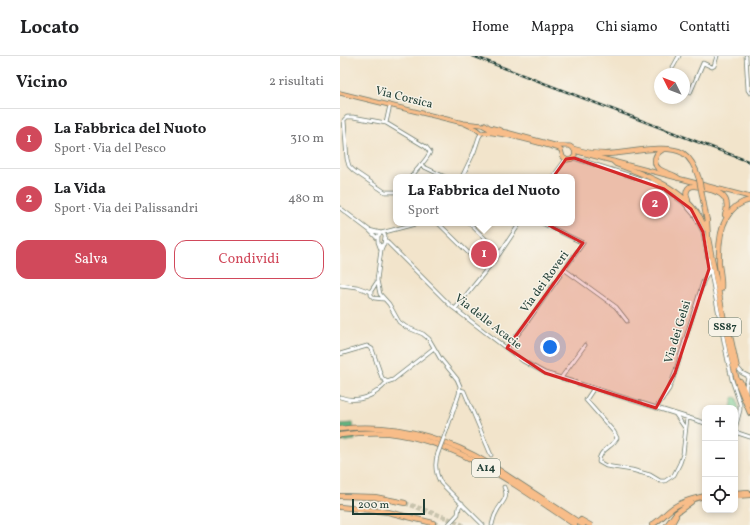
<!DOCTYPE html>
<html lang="it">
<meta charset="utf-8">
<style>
body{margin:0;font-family:Vollkorn,serif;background:#f6f6f6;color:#202124}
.controls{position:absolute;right:12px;bottom:12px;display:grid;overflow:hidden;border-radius:8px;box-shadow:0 2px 6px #0003}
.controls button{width:36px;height:36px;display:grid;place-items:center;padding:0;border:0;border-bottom:1px solid #e0e0e0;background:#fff;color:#202124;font:20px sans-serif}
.compass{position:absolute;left:314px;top:12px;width:36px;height:36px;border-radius:50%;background:#fff;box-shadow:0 2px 6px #0003;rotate:312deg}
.scale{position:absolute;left:12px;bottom:10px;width:73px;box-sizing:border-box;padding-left:4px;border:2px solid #1f3d34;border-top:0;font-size:11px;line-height:14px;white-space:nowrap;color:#1f3d34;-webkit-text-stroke:3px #f7f3e8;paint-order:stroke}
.you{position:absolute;left:210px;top:291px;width:14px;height:14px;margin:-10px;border:3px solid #fff;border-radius:50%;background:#1a73e8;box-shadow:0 0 0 6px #1a73e833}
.badge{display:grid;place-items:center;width:26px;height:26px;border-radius:50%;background:#d1495b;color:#fff;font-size:13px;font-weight:700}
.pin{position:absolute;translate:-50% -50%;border:2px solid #fff;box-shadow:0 1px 4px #0006}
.popup{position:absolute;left:53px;top:118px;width:182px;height:52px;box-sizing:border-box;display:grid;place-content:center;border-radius:8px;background:#fff;filter:drop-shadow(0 1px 3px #0005);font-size:13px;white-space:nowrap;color:#757577}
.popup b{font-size:15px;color:#202124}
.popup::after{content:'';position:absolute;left:50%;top:100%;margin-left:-8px;border:8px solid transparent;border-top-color:#fff}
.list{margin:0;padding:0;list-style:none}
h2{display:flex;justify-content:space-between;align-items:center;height:52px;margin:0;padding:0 16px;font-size:17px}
h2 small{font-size:13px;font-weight:400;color:#757577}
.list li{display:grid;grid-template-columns:26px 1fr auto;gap:12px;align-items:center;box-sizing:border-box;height:60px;padding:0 16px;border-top:1px solid #e0e0e0}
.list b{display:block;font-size:15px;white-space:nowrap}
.list p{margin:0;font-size:13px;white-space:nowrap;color:#757577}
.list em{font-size:13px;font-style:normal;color:#757577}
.actions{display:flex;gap:8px;padding:12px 16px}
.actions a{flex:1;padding:9px 0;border:1px solid #d1495b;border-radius:12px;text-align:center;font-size:14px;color:#d1495b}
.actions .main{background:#d1495b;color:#fff}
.icon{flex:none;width:22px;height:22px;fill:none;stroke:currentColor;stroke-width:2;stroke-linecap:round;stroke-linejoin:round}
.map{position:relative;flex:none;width:410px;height:469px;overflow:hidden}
header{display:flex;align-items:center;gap:24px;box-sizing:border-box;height:56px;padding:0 20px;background:#fff;border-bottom:1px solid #e0e0e0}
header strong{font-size:19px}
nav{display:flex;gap:22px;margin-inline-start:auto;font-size:14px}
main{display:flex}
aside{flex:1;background:#fff}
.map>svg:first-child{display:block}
.green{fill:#7ad398;stroke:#4c8866}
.forest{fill:#63b580;stroke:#41795a}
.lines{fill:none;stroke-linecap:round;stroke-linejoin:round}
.highway-tunnel{stroke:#c8c3ad;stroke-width:4.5;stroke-dasharray:4.5 2;stroke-linecap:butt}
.minor-casing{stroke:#697769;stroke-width:4.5}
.major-casing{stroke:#697769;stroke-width:5}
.highway-casing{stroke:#697769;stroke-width:6}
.minor{stroke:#fff;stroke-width:3}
.major{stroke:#f8bd89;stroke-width:3.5}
.highway{stroke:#f8bd89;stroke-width:4.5}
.rail-casing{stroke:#1f3d34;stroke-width:2.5}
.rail{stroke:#f7f3e8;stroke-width:1;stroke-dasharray:3;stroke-linecap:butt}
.minor-bridge-casing{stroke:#697769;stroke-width:4.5;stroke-linecap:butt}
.highway-bridge-casing{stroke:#697769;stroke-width:6;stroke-linecap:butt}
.minor-bridge{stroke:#fff;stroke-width:3}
.highway-bridge{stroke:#f8bd89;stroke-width:4.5}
.marked{fill:#d62828;fill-opacity:0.2;stroke:#d62828;stroke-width:3;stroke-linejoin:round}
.labels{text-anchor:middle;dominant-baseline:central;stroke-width:3;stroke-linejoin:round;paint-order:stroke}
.shield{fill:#f7f3e8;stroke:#60746a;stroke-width:1}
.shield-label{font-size:11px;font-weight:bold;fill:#1f3d34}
.street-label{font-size:12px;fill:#1f3d34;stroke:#f7f3e8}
</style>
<header>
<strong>Locato</strong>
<nav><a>Home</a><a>Mappa</a><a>Chi siamo</a><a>Contatti</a></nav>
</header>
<main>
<aside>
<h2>Vicino<small>2 risultati</small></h2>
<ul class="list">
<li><span class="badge">1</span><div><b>La Fabbrica del Nuoto</b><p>Sport · Via del Pesco</p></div><em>310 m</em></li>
<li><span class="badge">2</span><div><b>La Vida</b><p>Sport · Via dei Palissandri</p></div><em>480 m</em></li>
</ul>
<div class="actions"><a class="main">Salva</a><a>Condividi</a></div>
</aside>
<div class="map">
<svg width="410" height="469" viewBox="0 0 410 469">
<rect width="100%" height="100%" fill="#f7f3e8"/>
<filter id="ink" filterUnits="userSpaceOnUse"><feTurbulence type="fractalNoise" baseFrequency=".025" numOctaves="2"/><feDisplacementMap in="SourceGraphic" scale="8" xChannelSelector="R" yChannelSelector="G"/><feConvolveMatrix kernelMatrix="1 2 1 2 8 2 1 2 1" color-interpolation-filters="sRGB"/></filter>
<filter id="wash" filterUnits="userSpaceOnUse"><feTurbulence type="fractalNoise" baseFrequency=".012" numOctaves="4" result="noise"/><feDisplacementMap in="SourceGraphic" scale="16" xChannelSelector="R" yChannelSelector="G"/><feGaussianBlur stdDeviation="0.9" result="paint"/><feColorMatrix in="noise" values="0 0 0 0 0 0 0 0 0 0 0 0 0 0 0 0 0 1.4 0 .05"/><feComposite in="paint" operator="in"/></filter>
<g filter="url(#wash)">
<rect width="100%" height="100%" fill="#f2e4cb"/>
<path class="green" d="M394 341 397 342 399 353 395 368V352H391L393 342Z"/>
<path class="forest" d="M13 367 15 384 0 386V368Z"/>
</g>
<g filter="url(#ink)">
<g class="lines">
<path class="highway-tunnel" d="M65 447 107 462 123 469
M93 467 100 469"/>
<defs>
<path id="minor" d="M406 0 408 34 410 37
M333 11 339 0
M350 37 363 7 372 11 374 10 377 0
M46 67 50 49
M234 102 313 127 324 133 344 147 355 160 363 176 387 301 392 324 400 348V354L395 373
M80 109 105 121
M122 121 134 96 139 81 142 76
M213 121 226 103
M56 136H45L14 115 9 110 7 103 4 64 7 61H13L46 67 86 91 90 96C87 104 76 114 71 121
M0 152 29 174 38 183
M98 167 146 214
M129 167 160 197
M29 174 41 177 79 167
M41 177 38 180V186L41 194
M45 184 111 250 183 305 205 317 365 367
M42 189 44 188 45 180 43 177
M43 189 41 194 37 224 40 238 49 248 59 266 66 271 83 278 89 283 100 302 117 323 120 330 119 338 106 376
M225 214 276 251 287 265
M37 226 31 235V239L34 242 43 243
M0 229 17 231 31 236
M115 253 160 197 180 167
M167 292 185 269 243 187 202 167
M0 298 27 290 32 293 42 322 47 326 53 324 94 292
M396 310 402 317 410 321
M221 322 245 289
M254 332 246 344 274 376 277 382C272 392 259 393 259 406L266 410 292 414 310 419 320 425H325L334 419 340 407 343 398 347 362
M120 334 124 335 151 399
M406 336V329L408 321
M0 341C18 348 35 340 47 326
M316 352 329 333 335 317 363 226 368 217 369 210
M336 359 345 372
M395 376 410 381
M98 397C94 408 95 417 101 427L143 469
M108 469 118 458 119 451 122 447
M152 469C153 465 154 460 156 457 160 447 170 443 164 431"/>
<path id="major" d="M0 37 123 67 142 69 151 74 166 76 218 90H230L234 93 235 99 232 103 227 104 223 101 221 94 217 92C201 88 154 73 141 77L136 73 123 67
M145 68 149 71 161 74
M238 96 410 141"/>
<path id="highway" d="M234 93C244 96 255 98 265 98 285 98 326 87 343 97 352 103 356 113 359 123
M322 94C318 96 315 99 315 105 315 117 332 116 338 122
M274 106 276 108C312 121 350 135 366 173
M348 144C345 138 346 130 354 130 358 130 363 132 367 133 382 136 391 143 385 159
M367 165 368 182 392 305 398 328 410 357
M381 233C382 225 380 216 379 208 378 183 381 150 410 144
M388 270 397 312
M400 325 410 348
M0 373C53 367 105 381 151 409L243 469
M0 379C16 377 33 376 49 377 119 385 177 430 235 469
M395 437 408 436
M0 440 35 441 65 447
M395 440 410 439
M0 451 48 456 93 467
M241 464 250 469
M312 469C319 465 324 459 330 454 340 446 352 443 365 440
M327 469 336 457 351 446
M331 469 336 460"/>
</defs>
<use href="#minor" class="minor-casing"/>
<use href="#major" class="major-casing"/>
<use href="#highway" class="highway-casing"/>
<use href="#minor" class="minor"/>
<use href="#major" class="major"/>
<use href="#highway" class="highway"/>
<defs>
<path id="rail" d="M133 0 410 106"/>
</defs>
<use href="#rail" class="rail-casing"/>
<use href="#rail" class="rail"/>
<defs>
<path id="minor-bridge" d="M98 397 106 376"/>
<path id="highway-bridge" d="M359 123 367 165"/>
</defs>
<use href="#minor-bridge" class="minor-bridge-casing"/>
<use href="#highway-bridge" class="highway-bridge-casing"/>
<use href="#minor-bridge" class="minor-bridge"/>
<use href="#highway-bridge" class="highway-bridge"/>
</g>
</g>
<path class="marked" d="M234 102 324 133 351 153 363 176 369 213 335 317 316 352 205 317 167 292 243 187 187 158 226 103Z"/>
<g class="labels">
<g class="shield">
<rect x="369" y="262" width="32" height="18" rx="3"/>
<rect x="132" y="403" width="28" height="18" rx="3"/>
</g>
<g class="shield-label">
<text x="385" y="271">SS87</text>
<text x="146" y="412">A14</text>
</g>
<g class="street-label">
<text transform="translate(64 42) rotate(14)">Via Corsica</text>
<text transform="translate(205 226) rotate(-54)">Via dei Roveri</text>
<text transform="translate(148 266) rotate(38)">Via delle Acacie</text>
<text transform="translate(338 276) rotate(-73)">Via dei Gelsi</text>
</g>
</g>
</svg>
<div class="controls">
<button>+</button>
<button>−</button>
<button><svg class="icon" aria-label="locate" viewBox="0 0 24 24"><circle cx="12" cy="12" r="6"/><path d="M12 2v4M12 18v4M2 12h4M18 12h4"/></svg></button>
</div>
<svg class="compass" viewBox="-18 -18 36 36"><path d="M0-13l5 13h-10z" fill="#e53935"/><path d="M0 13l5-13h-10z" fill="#757577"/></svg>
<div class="scale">200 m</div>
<div class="you"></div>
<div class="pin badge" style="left:144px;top:198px">1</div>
<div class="popup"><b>La Fabbrica del Nuoto</b>Sport</div>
<div class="pin badge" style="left:315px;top:148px">2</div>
</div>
</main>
